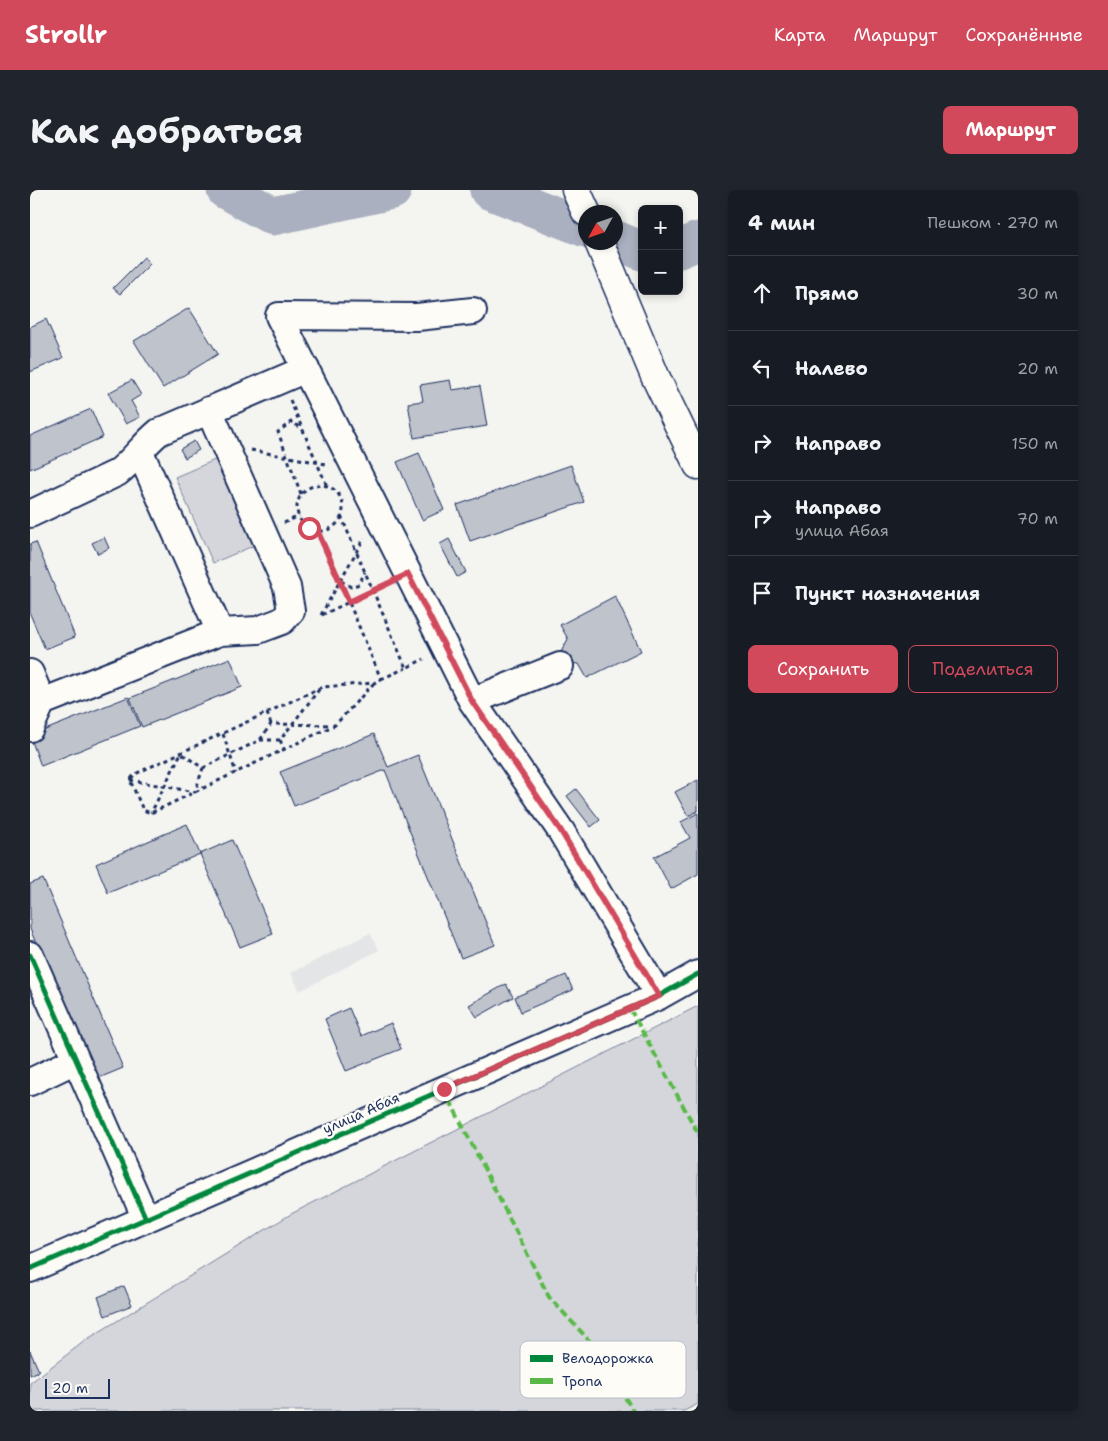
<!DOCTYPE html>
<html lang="ru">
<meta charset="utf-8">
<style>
body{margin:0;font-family:"Shantell Sans",sans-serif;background:#20242c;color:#f1f3f6}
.controls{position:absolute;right:15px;top:15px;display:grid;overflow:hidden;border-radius:8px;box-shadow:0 2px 8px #0003}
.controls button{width:45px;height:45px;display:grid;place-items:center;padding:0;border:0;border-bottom:1px solid #363941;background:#171b24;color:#f1f3f6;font:25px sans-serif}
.compass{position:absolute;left:548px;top:15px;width:45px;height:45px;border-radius:50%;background:#171b24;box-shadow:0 2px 8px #0003;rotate:230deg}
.scale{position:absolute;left:15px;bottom:12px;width:65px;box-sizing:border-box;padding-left:5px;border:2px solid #1b2f5e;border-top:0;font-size:14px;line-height:18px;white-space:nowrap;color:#1b2f5e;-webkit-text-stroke:4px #fdfcf7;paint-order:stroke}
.stop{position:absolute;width:15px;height:15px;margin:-11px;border:4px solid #d1495b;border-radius:50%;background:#fff}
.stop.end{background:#d1495b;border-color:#fff;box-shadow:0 1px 5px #0008}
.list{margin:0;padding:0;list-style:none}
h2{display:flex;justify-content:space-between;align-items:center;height:65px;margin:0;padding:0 20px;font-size:21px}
h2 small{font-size:16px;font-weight:400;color:#9ea1a6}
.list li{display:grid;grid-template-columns:32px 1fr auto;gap:15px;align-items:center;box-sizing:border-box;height:75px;padding:0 20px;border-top:1px solid #363941}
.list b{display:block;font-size:19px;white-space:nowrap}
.list p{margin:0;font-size:16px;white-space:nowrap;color:#9ea1a6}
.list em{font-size:16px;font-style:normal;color:#9ea1a6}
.actions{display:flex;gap:10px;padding:15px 20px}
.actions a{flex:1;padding:11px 0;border:1px solid #d1495b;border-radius:8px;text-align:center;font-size:18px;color:#d1495b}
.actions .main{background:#d1495b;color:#fff}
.icon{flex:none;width:28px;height:28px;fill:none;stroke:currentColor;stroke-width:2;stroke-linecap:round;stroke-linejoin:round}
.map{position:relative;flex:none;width:668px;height:1221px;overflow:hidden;border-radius:8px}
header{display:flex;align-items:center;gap:30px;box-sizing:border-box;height:70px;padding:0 25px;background:#d1495b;color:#fff}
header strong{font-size:24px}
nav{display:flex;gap:28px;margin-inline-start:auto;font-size:18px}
.intro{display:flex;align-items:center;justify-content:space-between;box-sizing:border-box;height:120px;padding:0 30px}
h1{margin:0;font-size:35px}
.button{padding:12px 22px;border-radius:8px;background:#d1495b;color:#fff;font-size:18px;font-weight:700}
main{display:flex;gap:30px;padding:0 30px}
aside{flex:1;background:#171b24;border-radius:8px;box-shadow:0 2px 8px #0003}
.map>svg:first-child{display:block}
.built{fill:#e4e5e6}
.green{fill:#d4d6db;stroke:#78829c}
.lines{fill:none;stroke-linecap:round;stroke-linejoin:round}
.river{stroke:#aab0bf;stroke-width:39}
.building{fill:#bfc3cc;stroke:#1b2f5e}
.minor-casing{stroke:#1b2f5e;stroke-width:30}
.major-casing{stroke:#1b2f5e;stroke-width:31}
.path{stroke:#1b2f5e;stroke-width:3;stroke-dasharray:4 4;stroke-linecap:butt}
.minor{stroke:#fdfcf7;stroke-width:26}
.major{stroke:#fdfcf7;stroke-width:28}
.quiet{stroke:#58b947;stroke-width:4;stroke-dasharray:8 4;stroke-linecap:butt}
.cycleway-casing{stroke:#fdfcf7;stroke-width:8}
.cycleway{stroke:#00873e;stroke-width:5}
.route{stroke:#d1495b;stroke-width:6}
.labels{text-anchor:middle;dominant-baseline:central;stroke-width:5;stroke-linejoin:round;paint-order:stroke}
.street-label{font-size:14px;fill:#1b2f5e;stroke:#fdfcf7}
.key{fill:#fdfcf7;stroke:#b9bec9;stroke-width:1}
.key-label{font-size:14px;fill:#1b2f5e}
</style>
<header>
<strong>Strollr</strong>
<nav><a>Карта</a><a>Маршрут</a><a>Сохранённые</a></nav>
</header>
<div class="intro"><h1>Как добраться</h1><a class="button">Маршрут</a></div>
<main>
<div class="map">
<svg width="668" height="1221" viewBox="0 0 668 1221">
<rect width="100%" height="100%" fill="#f4f4f1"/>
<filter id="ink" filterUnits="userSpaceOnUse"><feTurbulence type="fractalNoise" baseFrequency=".02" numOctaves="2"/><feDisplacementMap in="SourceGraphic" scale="10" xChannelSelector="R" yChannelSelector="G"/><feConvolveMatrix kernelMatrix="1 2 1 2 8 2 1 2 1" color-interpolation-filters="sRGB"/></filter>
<g filter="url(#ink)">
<path class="built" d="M340 743 349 760 270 801 261 783Z"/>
<path class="green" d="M187 269 225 355 183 373 145 287Z
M668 816V1214L654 1221H0V1193L56 1150 261 1024Z"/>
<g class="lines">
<path class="river" d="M196 0 243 26 362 0
M459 0 556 38
M586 50 612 61
M649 59 668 51"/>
</g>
<path class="building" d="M114 67 120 74 90 104 83 98Z
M159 118 188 164 133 198 104 151Z
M16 129 33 168 0 182V137Z
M102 190 111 205 101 211 110 227 96 234 78 203Z
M420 190 422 200 450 196 457 236 384 248 378 213 393 211 390 195Z
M61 219 73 247 0 279V246Z
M164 251 169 260 155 268 150 259Z
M389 263 414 320 392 330 367 272Z
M541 275 554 312 440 351 427 315Z
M74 347 79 358 68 364 62 353Z
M419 349 436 382 427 387 410 354Z
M6 352 45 447 15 459 0 424V354Z
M585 406 611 461 557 488 549 474 536 473 531 462 538 449 530 435Z
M200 468 212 497 112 537 100 508Z
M98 507 110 536 11 576 0 546Z
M344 544 358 577 388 565 465 755 431 768 355 580 264 616 250 582Z
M668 590V621L658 626 645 602Z
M546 599 570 630 561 637 537 606Z
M668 623V684L641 699 624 667 660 648 651 632Z
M157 634 170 664 78 703 66 674Z
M202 650 243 744 210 757 170 664Z
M13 689 93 878 64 890 0 739V694Z
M536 785 543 800 491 822 485 807Z
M476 794 483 807 447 827 439 815Z
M319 818 331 846 361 833 371 859 316 881 295 829Z
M94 1096 102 1115 75 1126 68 1107Z
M0 1161 9 1181 0 1185Z"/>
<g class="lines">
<defs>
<path id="minor" d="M443 121 387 127 249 126 442 511 531 641 629 806
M110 262 190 442
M0 324 87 283C103 271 113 255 129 242L276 179
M0 483 12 512 0 538
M442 511 530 476
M12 512 190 442 228 440 252 431 261 421 257 397 179 220
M0 765 116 1029
M0 892 46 870
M0 1079 629 806 668 784"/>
<path id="major" d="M546 0 556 22
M569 52 625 186 668 275"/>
</defs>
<use href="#minor" class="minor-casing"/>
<use href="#major" class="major-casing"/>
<path class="path" d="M260 210 297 296
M221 260 296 274
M267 318a23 23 0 1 1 46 0a23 23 0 1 1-46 0Z
M271 304 248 242 261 232 271 238
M311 326 376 478 394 469
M254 333 269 326
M287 340 310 391 351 489 344 493
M311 391 321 397 329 394 335 382
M291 425 334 348
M292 425 358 393
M351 489 376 478
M344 493 305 535 121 623 113 620 100 590 105 584 292 497Z
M237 523 241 534
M193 544 206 583
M230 550H250L291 497
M250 550 254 559
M173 578 230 550 241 534 304 535
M100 590 165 602 173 578 151 563 121 623"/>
<use href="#minor" class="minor"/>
<use href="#major" class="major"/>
<path class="quiet" d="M600 819 668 943
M414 899 519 1107 567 1159 603 1221"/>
<defs>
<path id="cycleway" d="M0 765 116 1029
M0 1079 629 806 668 784"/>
</defs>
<use href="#cycleway" class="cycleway-casing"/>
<use href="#cycleway" class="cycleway"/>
</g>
</g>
<g class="lines" filter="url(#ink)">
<path class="route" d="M279 338 287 340 319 412 378 384 442 511 531 641 629 806 414 899"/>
</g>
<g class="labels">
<g class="street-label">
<text transform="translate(331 923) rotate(-24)">улица Абая</text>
</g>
</g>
<rect x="490" y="1151" width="166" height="57" rx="8" class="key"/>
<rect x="500" y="1165" width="23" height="7" fill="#00873e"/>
<rect x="500" y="1188" width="23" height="6" fill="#58b947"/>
<g class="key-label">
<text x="532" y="1173">Велодорожка</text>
<text x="532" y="1196">Тропа</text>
</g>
</svg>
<div class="controls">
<button>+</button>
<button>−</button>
</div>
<svg class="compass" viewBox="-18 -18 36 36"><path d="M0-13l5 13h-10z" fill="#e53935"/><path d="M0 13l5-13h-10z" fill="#9ea1a6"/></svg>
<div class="scale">20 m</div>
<div class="stop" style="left:279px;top:338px"></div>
<div class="stop end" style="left:414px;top:899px"></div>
</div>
<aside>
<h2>4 мин<small>Пешком · 270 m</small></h2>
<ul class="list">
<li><svg class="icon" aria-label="ahead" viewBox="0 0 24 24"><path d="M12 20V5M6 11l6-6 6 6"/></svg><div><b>Прямо</b></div><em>30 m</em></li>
<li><svg class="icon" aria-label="left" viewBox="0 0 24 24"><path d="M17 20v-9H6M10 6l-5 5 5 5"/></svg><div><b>Налево</b></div><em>20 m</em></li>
<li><svg class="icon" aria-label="right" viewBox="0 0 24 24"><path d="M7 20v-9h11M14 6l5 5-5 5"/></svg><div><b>Направо</b></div><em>150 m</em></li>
<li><svg class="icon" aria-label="right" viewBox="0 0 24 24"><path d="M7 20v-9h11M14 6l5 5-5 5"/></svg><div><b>Направо</b><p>улица Абая</p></div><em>70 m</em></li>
<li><svg class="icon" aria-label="arrive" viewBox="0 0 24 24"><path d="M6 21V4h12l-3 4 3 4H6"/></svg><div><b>Пункт назначения</b></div></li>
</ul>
<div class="actions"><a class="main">Сохранить</a><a>Поделиться</a></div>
</aside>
</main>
